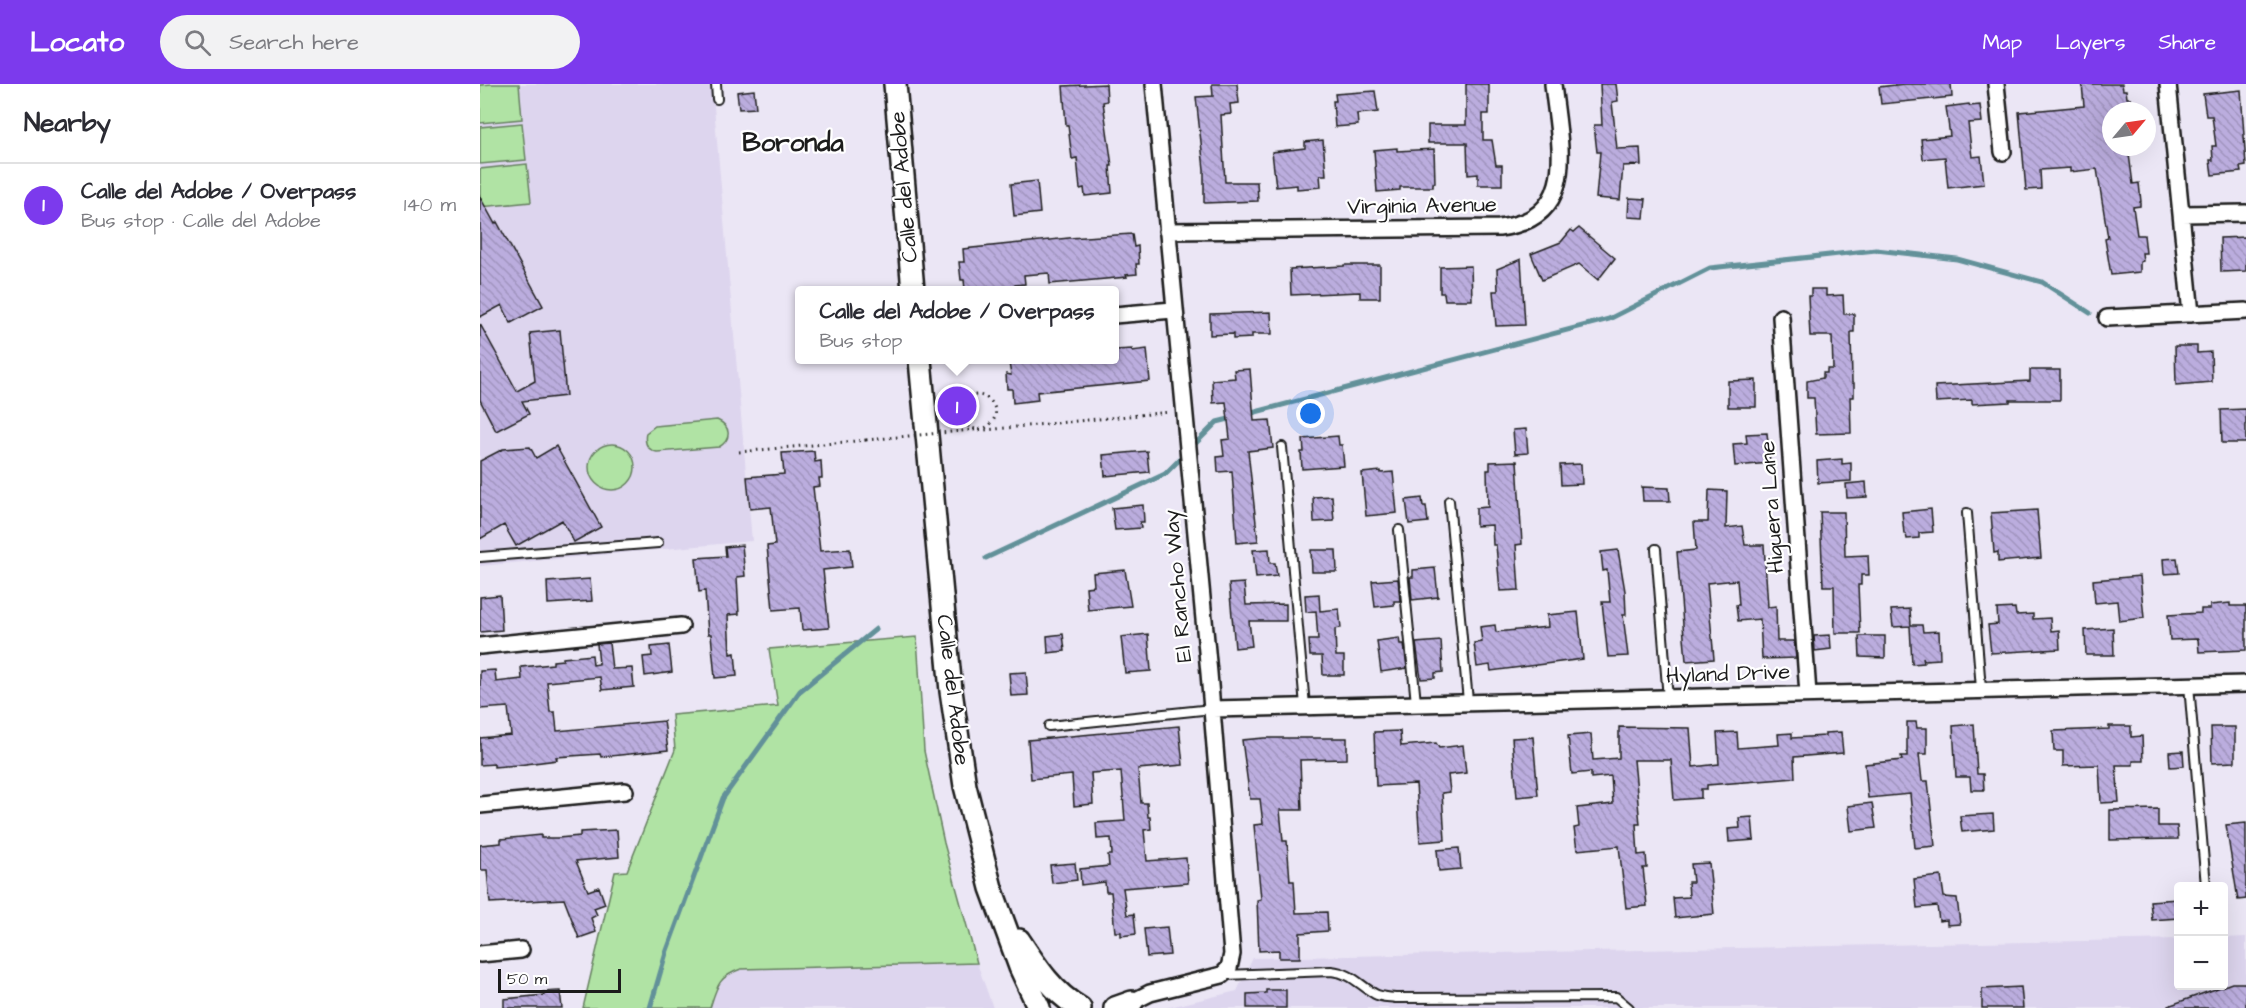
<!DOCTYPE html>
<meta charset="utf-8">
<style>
body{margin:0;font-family:"Architects Daughter",sans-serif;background:#f2f2f3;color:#2b2b33}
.controls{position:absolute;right:18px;bottom:18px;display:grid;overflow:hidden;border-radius:6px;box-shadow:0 6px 24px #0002}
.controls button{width:54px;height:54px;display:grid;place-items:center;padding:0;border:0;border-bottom:2px solid #e1e1e2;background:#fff;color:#2b2b33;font:30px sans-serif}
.compass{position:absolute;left:1622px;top:18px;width:54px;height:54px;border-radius:50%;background:#fff;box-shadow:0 6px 24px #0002;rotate:61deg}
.scale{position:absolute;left:18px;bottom:15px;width:123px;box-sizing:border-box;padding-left:6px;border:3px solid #1c1c1c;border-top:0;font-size:16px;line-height:21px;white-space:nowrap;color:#1c1c1c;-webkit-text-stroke:4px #fff;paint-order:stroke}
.you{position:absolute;left:831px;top:330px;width:21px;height:21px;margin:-15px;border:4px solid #fff;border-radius:50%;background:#1a73e8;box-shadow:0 0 0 9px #1a73e833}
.badge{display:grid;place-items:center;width:39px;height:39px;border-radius:50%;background:#7c3aed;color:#fff;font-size:20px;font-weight:700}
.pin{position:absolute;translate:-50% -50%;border:3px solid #fff;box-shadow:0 2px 6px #0006}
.popup{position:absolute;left:315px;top:202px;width:324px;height:78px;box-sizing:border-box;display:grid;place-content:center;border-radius:6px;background:#fff;filter:drop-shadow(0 2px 4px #0005);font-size:20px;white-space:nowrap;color:#7c7c81}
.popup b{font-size:22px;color:#2b2b33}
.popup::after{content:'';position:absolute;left:50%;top:100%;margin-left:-12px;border:12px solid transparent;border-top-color:#fff}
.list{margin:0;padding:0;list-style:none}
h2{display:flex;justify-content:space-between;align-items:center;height:78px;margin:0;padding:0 24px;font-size:26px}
h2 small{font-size:20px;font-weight:400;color:#7c7c81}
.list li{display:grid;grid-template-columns:39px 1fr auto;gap:18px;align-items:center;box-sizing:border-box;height:84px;padding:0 24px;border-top:2px solid #e1e1e2}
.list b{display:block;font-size:22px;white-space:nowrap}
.list p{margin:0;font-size:20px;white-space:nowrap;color:#7c7c81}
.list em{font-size:20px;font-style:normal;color:#7c7c81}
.icon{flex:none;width:33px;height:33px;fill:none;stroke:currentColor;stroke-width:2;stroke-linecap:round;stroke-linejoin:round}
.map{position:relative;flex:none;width:1766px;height:924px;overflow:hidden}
header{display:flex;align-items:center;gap:36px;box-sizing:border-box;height:84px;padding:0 30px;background:#7c3aed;color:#fff}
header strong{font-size:28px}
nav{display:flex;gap:33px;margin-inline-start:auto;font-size:21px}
.search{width:420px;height:54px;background:#f2f2f3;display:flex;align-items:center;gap:15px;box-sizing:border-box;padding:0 21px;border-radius:33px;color:#7c7c81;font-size:22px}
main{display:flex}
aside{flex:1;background:#fff}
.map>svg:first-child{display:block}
.built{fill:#ddd5ee}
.green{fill:#b0e3a4;stroke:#668060;stroke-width:1.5}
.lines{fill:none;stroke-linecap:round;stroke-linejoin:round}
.stream{stroke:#629199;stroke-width:5}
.building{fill:url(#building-back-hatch);stroke:#1c1c1c;stroke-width:1.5}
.lane-casing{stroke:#1c1c1c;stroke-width:12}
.street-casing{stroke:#1c1c1c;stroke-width:20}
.secondary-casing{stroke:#1c1c1c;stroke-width:26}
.path{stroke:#1c1c1c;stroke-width:3;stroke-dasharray:1.5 4.5;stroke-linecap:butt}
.lane{stroke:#fff;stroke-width:8}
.street{stroke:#fff;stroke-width:15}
.secondary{stroke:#fff;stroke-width:21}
.path-bridge{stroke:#1c1c1c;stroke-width:3;stroke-dasharray:1.5 4.5;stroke-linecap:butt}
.labels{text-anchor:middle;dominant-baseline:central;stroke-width:4.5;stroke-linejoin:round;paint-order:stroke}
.street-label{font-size:22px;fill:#1c1c1c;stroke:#fff}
.quarter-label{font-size:26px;font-weight:bold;fill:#1c1c1c;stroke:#fff}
</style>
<header>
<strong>Locato</strong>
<div class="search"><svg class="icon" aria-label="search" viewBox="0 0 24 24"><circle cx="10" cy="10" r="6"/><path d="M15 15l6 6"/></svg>Search here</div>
<nav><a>Map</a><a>Layers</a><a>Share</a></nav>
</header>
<main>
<aside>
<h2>Nearby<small></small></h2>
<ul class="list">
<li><span class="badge">1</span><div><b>Calle del Adobe / Overpass</b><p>Bus stop · Calle del Adobe</p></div><em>140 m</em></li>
</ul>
</aside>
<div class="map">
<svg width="1766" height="924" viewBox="0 0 1766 924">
<defs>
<pattern id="building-back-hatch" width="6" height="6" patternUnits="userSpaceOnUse" patternTransform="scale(1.5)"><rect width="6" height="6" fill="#bbadde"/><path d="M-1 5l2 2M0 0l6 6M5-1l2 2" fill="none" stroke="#a094be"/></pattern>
</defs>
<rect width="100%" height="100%" fill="#ebe6f5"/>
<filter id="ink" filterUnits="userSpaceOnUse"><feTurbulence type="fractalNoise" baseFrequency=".0167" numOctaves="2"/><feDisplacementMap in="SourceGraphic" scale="12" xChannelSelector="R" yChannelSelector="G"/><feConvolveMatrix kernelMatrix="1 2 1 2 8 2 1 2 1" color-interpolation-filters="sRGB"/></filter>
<g filter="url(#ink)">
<path class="built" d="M0 0H232L272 457 0 482Z
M1766 853V924H686L757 907 773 874 1698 855V902H1744V854Z
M497 879 513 924H230L239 898 248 889 261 885Z"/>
<path class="green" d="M12 0H39L42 35 0 39V1Z
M42 39 46 76 0 80V43Z
M47 80 51 118 0 123V85Z
M237 336C251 342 252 355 239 363L177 368C167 366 164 359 166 349L175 342Z
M109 383a23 23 0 1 1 46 0a23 23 0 1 1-46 0Z
M437 553 444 667 464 759 497 879 261 885C238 893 237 902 230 924H103L135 788 147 787 195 666 192 631 298 622 289 565Z"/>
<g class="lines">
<path class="stream" d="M768 330 1129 235 1230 184 1396 166 1477 175 1562 198 1610 229
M506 474 685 390 737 338 753 334
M170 924 186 869 243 714 320 607 396 545"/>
</g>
<path class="building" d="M626 0 627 17 623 18 632 82H630L632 109 605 112 604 104 600 105 597 74 592 75 588 41H586L583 2Z
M732 0H757L759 19 750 20 751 30 741 31 745 98H777L778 117 724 119V85L716 13 733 12Z
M986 0H1009V30H1003V56H1012L1016 81H1022V101H998V90L988 91 987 59H948V41H986Z
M1120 0H1136L1138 17 1132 18 1137 65 1160 64 1161 81 1143 82 1140 116 1116 114 1120 68H1117L1114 41H1122Z
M1424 0H1471L1472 13 1401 20 1399 3Z
M1602 0H1642L1643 6H1646L1647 14H1651L1652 27H1631V63H1648L1653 100 1659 99 1661 118H1660V122L1653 123 1657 151H1664L1666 169H1662L1663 177 1660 178V188L1631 191 1625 155 1628 154 1617 85 1590 88V84L1560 86 1561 105 1546 106 1539 28 1604 22Z
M274 6 276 24 259 25 257 8Z
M1761 6 1766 82 1760 83 1761 88 1732 91 1730 76H1733L1732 62H1736L1732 32H1726L1723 10Z
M895 7 898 28 877 30 878 41 855 43 853 17H856L855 10Z
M1489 20 1490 22 1500 21 1502 38 1488 39 1492 73 1501 72 1504 100 1468 104 1465 73 1443 75 1441 55 1470 52 1466 23Z
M843 56 846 91H840L841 103 817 105V101L796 103 792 68 825 64V58Z
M917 64V67L954 65 955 99H953V103H920V106L897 108 894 66Z
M557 97 560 129 534 132 531 100Z
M0 113 15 140 17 138 63 222 31 239 22 221 0 233Z
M1149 114 1166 115 1164 134 1148 133Z
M1099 144 1135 174 1118 196 1099 180 1062 196 1051 170 1081 158 1091 146 1094 148Z
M652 150 654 163 658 162 659 180H656L657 190 646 191 647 193 570 200 569 189 544 191 545 200 535 201V203L497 207 496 204 485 205 484 196H481L479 178H484L483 165 589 154Z
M1766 153V187L1741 188 1740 154Z
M1041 175 1045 241 1016 242 1013 207H1018L1017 185Z
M864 181H900V214H880V208L811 211 810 185 864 182Z
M991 182 992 216H965L964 209H960V183Z
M1331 205H1346V212L1363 211 1364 230H1374V248H1371L1372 299H1374V313H1370L1371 349 1336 350 1334 314H1327V297L1343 294V289H1347V285H1353L1352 252H1330L1328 212H1331Z
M791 228 792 250H772V254L753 255V250L730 251V230Z
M0 240 37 307 55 297 50 249 80 246 86 312 42 317 49 330 16 347 0 316Z
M1695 262H1717V269L1731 268 1732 298 1696 301Z
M652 265V267L667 265 670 297 557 308 558 316 533 319 532 305H527L526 290 531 291 529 279 537 278V276H637L636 266Z
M770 285 774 337 790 336 793 364 768 367 778 457 757 459 752 387 738 388 737 373 744 372 742 356 750 355 746 318 733 319 732 296 755 294 754 286Z
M1550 286H1580V316H1530V318L1492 320V316L1456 318 1455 302 1550 297Z
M1276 296V323H1248V297Z
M1766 325V359H1742L1741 326Z
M1046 345 1048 369 1035 370 1033 346Z
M1287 349 1290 379 1255 382 1253 360 1267 359 1266 350Z
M858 352 859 361H862L864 382 822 385 821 368H824L823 355Z
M76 362 121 443 94 458 82 436 36 462 24 441 0 455V377L23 365 50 363 56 374Z
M334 367 335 378 341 377 342 394H339L340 402 333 403 340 467 370 465 372 483 343 486 349 544 322 546 320 524 293 526 287 462 295 461 291 423 270 425 267 393 304 390 302 369Z
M667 367 669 388 625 392 623 371Z
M1362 375V380L1371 379V397L1338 399 1337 377Z
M1037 377 1042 460 1036 461 1039 506 1020 507 1016 461H1013L1012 441 996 442V424L1008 423 1007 386H1010V378Z
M1101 380 1102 400 1081 401 1080 381Z
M901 387V389L913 388 917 429 886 432 882 389Z
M1386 398 1387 413 1367 414 1366 400Z
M1162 403 1189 404 1190 417H1163Z
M1229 406 1247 407 1246 444 1262 442 1265 461H1284L1288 523 1296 522 1297 557H1314L1316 574 1282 575 1280 535 1258 537 1256 521H1259L1257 496 1227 499 1234 575 1206 577 1197 468 1216 466 1214 438H1228Z
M852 412 854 437 834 438 833 413Z
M942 414 943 422H946L948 438 929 440 926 416Z
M663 421 664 438H660L661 444 635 446 632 424Z
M1451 425 1453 448 1439 449V454L1427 455 1426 450H1424L1422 428Z
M1557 426 1561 474 1518 478V468L1514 469 1511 429Z
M1340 428H1364L1365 472 1388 471 1389 491H1381V501H1378L1380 549H1355L1354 502H1343Z
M262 461 265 492 257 493 259 530 248 531 250 570 255 569 257 592 235 594 231 550H228L225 507 219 508 216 474 246 472 245 463Z
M789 465 790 479H795L797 492 776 494 773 466Z
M831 466H856L857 488H832Z
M1138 466 1145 507 1146 531H1143L1148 572 1128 573 1122 518H1130L1127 486 1123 487 1121 468Z
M1697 474 1699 489 1684 490 1683 475Z
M955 484 958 513 932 516 930 493H933V486Z
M645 486 651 522 608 526 606 503 614 502 613 489Z
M1660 492 1664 534 1639 537 1637 517 1615 519 1613 496Z
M110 495 112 517 68 520 67 498Z
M918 495 920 517H914V521L895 523 892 497Z
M764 499 766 521 806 520V537H769L772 562 755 564 749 500Z
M839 510 840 527 859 525 861 544 855 545 856 572H864V591H843L842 572H830L829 556H838L836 527 826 528 825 511Z
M20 511 22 546 0 548V513Z
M1750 519V522H1766V566L1719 568 1718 555 1690 556 1688 531 1721 529V525H1730V521Z
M1535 524 1536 531 1553 530V535L1570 534 1571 547 1579 546 1580 565 1511 569 1508 541 1518 540 1517 525Z
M1430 525 1431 541H1442L1443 548 1459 547 1460 575 1444 576 1443 573 1444 579 1432 580 1430 542 1413 543 1411 526Z
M1098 528 1103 575 1011 587 1010 581 997 583 994 559 1002 558 1000 543 1015 541 1016 548 1068 543 1067 531Z
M1633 544 1634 571H1606L1605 546Z
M583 550 585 567 568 569 567 552Z
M668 550 671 587 645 589 641 553Z
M1350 551 1351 565 1335 567 1334 552Z
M1379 552H1405V574L1380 573Z
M919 554 920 560H924L927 584 901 588 897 557Z
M961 557 963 588 955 589V594L941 595 936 559Z
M129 559 132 585 152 584 154 603 122 606 120 593 67 598 70 628H75L77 647 184 637 188 666 121 673 120 670 76 673 77 676 38 681 14 683V680L0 681V654L31 651 28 623 0 625V587L15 586 16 598 42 595 41 583 73 580V577L83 576V574L112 571 113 581 119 580 117 560Z
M189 561 192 588 165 592 163 573 172 572 171 563Z
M546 588 548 611 531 612 529 589Z
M1427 638H1436L1437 644H1447V670H1439L1442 697H1448L1455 762 1435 764 1430 710 1388 714 1385 680 1422 676 1421 672H1427Z
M1494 640 1497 690H1503L1504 706H1491L1490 693H1476L1473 642Z
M699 642 703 681 658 685 661 719H667L668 733H670L671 745 664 746 667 777 706 774 708 799 643 804 647 831 654 830 656 850 641 852V848H635L631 808H626L625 798 601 801 600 785 629 782 628 771H632L631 754 617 755 616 739 645 737 641 687 611 689 613 720 594 722 592 691 551 695 548 656Z
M1629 642H1651V653L1662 652 1663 677H1653V681H1636L1639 718 1621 719 1619 681 1583 682V667H1574L1573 647 1629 645Z
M1139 643 1210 644 1213 683 1239 680 1237 649 1257 648 1258 664 1299 661 1298 650 1312 649V654L1345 652V649L1361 648 1363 669 1314 673 1315 694 1227 701V705H1221V714L1194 716 1191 676H1154L1160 740H1156L1158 771 1166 770 1167 784H1163L1167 822 1146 824 1139 762 1097 766 1094 744 1099 743 1097 724 1133 720 1131 692 1111 694V688L1092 690 1088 652 1111 650 1113 676 1139 674Z
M1731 643H1755V678L1732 679Z
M920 647 921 662 956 659 959 664 983 661 986 689 968 691 970 708 962 709 965 756 940 758 936 700 896 702 894 648Z
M1053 653 1058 711 1037 713 1032 654Z
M784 654H867V675L820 676 822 726H800L803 757H807L810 797H814L816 829 847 828 848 847 820 849V874H799V866L779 867 777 816 781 815 774 741 783 740 780 715H770L762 656Z
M1703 667 1704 682 1690 683 1689 668Z
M1392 719 1396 744 1371 747 1368 722Z
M1678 725V742H1697L1698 755 1630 756V726Z
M1513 730 1514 745 1482 748 1480 732Z
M1272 733 1274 756 1249 758 1248 745 1260 744 1259 734Z
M1766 739V815L1758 816 1746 741Z
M137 746 139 773 96 777 108 807 119 803 125 820 114 824 117 831 111 834 116 848 99 854 84 815 10 819 7 786H0V761L21 759V755L61 751V754H78L100 752V748Z
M979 764 981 785 959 787 957 766Z
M595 779 597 796 572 799 570 781Z
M1229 779 1234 830 1195 834 1193 814 1209 813 1208 798H1213L1211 780Z
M1461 792 1464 813 1477 814 1480 840 1467 841V836L1459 837 1457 822 1437 824 1434 795Z
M1698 815V834L1672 836 1670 817Z
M687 843 690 871 667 873 664 845Z
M1752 899H1766V924H1688V922Z
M1541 903 1543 924H1502V905Z
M786 906H806V924H767V910L786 909Z
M80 907 82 924H24V915L64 911 63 908Z"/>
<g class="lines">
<defs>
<path id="lane" d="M236 0 237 15
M802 363 825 622
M969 417 988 617
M1487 429 1501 605
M919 446 936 619
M1176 465 1188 615
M0 473 178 459
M1709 601 1726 802
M569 642 732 625
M745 891 851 887C872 889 878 900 895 910 900 913 908 913 915 914L1136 913 1149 924"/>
<path id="street" d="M1516 0 1523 68
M1688 0 1711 230
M1702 130 1766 129
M687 147 1019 144C1101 134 1079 59 1073 0
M634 231 693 226
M1301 233 1328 610
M1627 234 1766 227
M0 562 201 542
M732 625 1766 600
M0 721 145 707
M0 870 41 866
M644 922 670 909 742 891 749 884 752 870 729 589 674 0"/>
<path id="secondary" d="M415 0 433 206
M440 276 471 607 485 702 511 804 540 883 559 924
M539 856C556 882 573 909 600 924
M635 924 652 918"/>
</defs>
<use href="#lane" class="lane-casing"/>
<use href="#street" class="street-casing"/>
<use href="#secondary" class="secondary-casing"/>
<path class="path" d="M481 326C481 341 491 346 505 346L690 328
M259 368 386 356"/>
<use href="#lane" class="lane"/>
<use href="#street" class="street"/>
<use href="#secondary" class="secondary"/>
<path class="path-bridge" d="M386 356 503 345C537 328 492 290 481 326"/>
</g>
</g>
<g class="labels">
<g class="street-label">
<text transform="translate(424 103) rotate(-95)">Calle del Adobe</text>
<text transform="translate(942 122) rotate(-1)">Virginia Avenue</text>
<text transform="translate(1292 423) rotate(-94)">Higuera Lane</text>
<text transform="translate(698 502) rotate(-95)">El Rancho Way</text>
<text transform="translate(1248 590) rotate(-2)">Hyland Drive</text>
<text transform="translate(473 606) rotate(83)">Calle del Adobe</text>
</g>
<g class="quarter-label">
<text x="313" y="59">Boronda</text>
</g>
</g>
</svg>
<div class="controls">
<button>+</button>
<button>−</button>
</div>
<svg class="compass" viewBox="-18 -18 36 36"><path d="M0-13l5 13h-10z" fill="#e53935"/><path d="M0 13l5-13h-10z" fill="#7c7c81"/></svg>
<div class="scale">50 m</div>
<div class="you"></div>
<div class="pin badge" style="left:477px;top:322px">1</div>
<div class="popup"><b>Calle del Adobe / Overpass</b>Bus stop</div>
</div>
</main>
